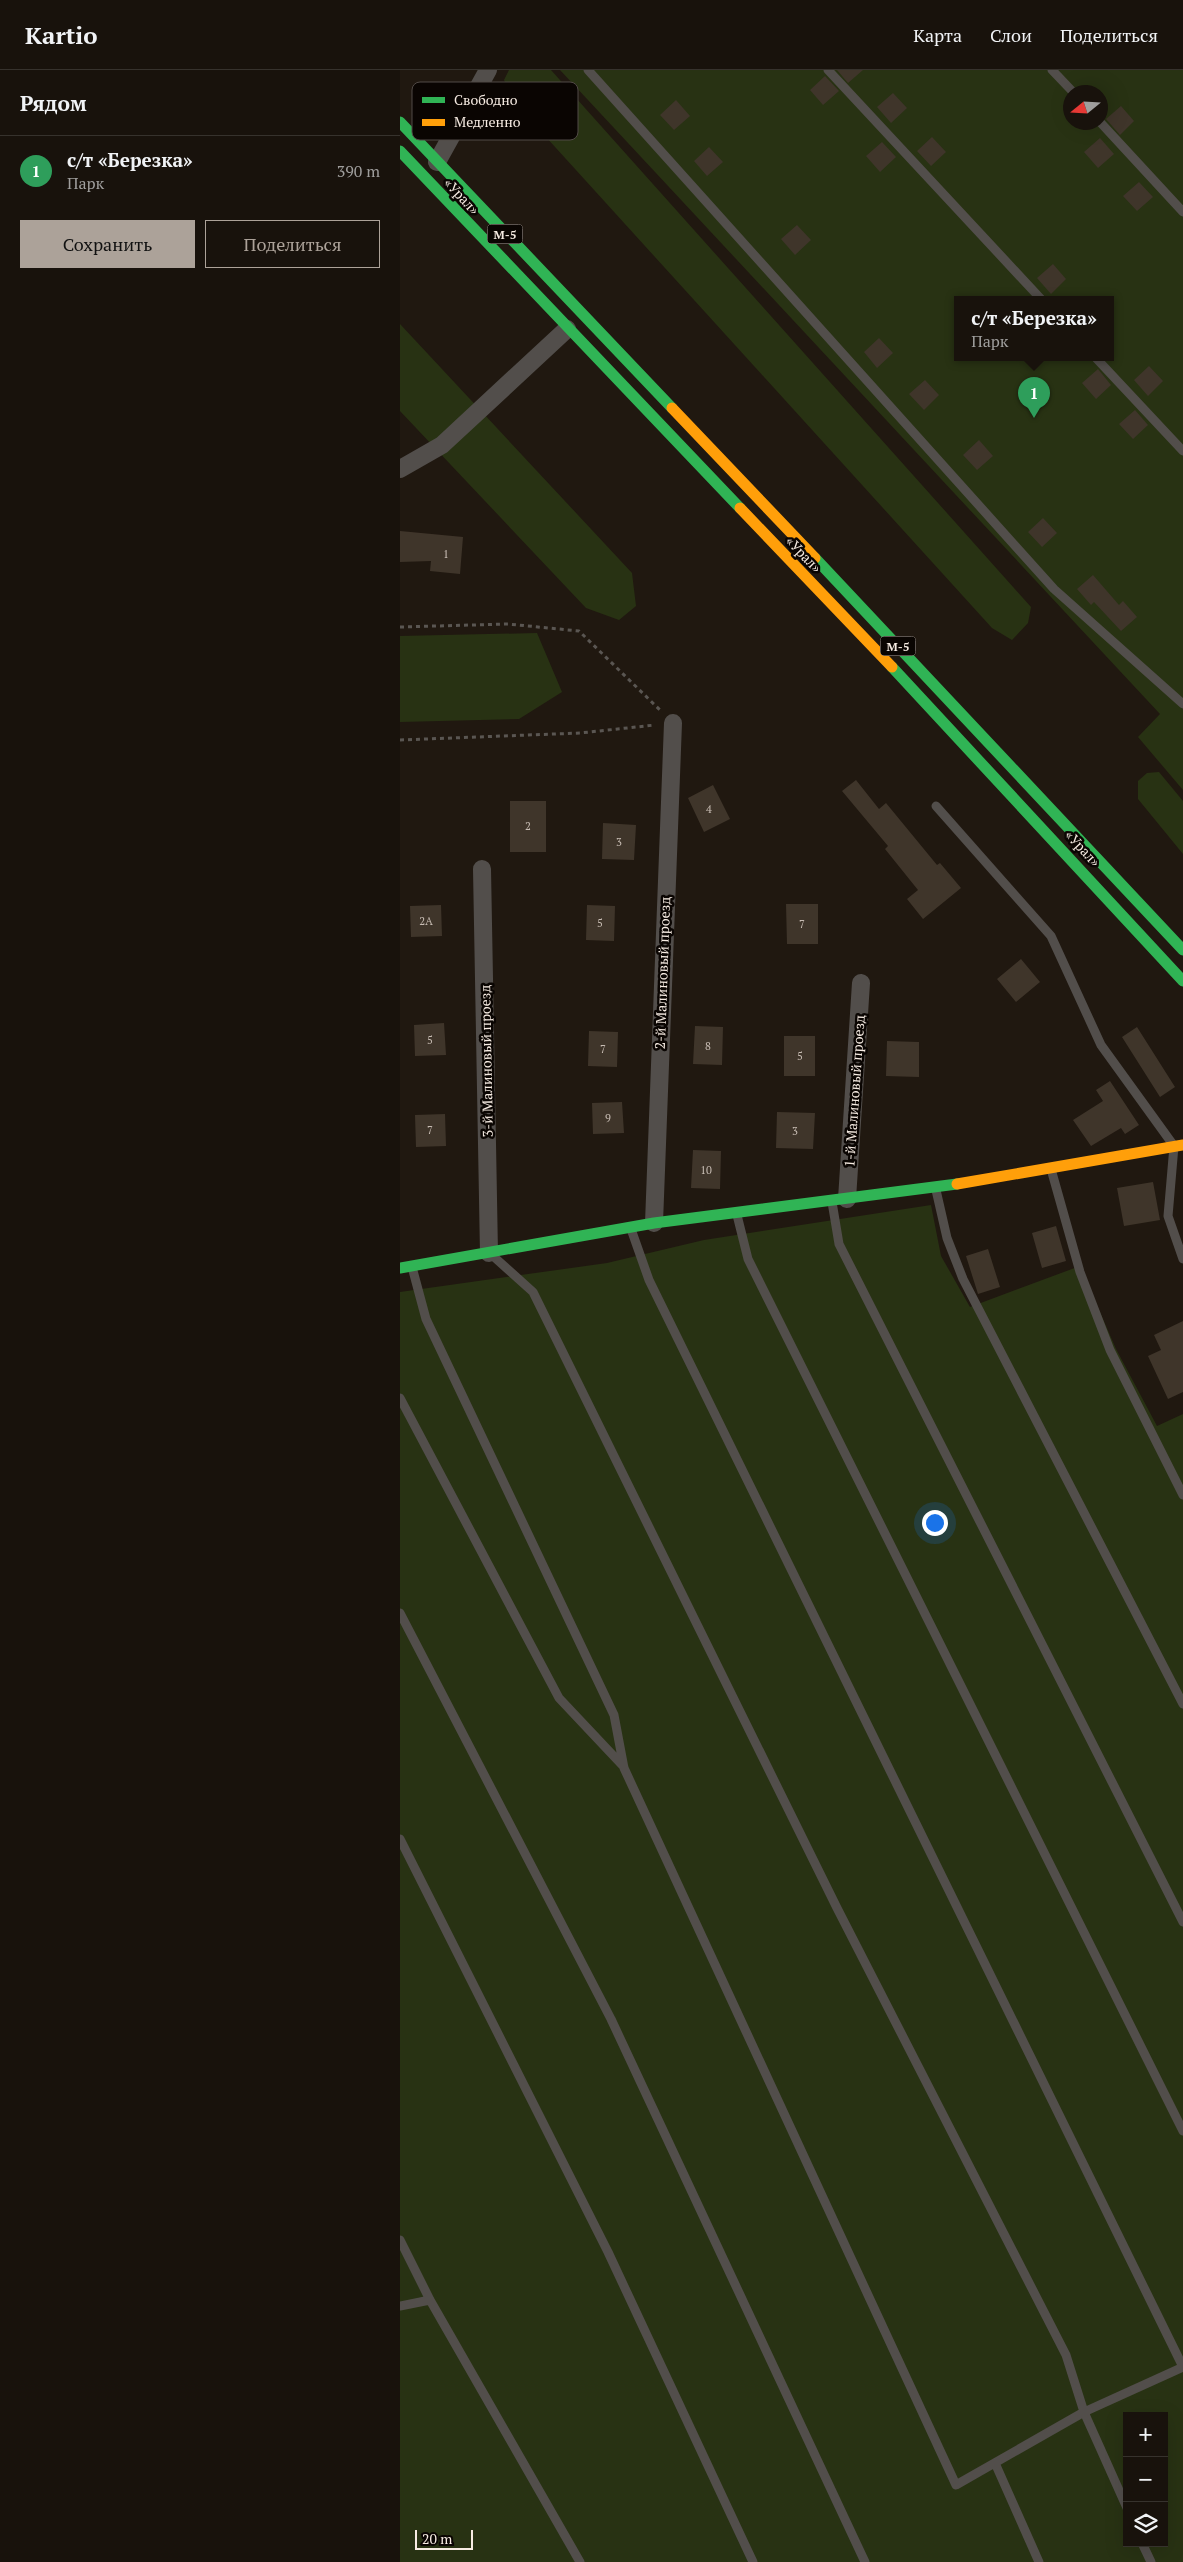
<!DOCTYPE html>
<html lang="ru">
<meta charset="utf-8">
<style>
body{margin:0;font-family:"PT Serif",serif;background:#25201a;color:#f1f3f6}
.controls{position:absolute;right:15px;bottom:15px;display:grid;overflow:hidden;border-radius:0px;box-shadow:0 5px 20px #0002}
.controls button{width:45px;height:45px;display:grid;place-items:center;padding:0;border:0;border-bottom:1px solid #36322d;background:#18120c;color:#f1f3f6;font:25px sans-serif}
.compass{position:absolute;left:663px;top:15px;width:45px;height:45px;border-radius:50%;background:#18120c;box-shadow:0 5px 20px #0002;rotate:252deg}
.scale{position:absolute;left:15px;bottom:12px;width:58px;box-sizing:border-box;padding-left:5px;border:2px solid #f7ece3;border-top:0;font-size:14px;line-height:18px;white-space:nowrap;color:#f7ece3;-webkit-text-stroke:4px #0a0502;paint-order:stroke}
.you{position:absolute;left:534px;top:1452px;width:18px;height:18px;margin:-12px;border:4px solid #fff;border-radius:50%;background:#1a73e8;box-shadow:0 0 0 8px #1a73e833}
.badge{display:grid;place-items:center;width:32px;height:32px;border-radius:50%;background:#aca299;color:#fff;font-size:16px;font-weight:700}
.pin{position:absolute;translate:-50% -41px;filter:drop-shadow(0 1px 2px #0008)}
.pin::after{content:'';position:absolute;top:26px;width:18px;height:15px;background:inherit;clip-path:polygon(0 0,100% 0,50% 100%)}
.popup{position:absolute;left:554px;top:226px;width:160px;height:65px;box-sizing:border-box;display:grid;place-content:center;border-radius:0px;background:#18120c;filter:drop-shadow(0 1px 4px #0005);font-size:16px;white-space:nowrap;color:#9f9e9d}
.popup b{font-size:19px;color:#f1f3f6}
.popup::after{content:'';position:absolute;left:50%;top:100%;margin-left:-10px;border:10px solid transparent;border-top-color:#18120c}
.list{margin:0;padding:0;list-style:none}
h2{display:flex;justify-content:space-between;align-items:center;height:65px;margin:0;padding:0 20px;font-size:21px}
h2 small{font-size:16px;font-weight:400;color:#9f9e9d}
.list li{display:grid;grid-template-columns:32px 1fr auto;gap:15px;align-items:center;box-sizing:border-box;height:70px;padding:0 20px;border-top:1px solid #36322d}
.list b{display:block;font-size:19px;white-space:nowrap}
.list p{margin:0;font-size:16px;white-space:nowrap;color:#9f9e9d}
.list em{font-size:16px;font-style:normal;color:#9f9e9d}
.actions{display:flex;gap:10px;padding:15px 20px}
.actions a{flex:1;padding:11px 0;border:1px solid #aca299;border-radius:0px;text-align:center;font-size:18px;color:#aca299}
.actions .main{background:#aca299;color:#111}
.icon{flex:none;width:28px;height:28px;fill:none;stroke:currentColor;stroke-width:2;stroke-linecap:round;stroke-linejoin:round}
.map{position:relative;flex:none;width:783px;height:2492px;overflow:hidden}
header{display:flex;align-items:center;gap:30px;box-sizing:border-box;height:70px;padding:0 25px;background:#18120c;border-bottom:1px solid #36322d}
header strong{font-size:24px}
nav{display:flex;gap:28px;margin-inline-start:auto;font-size:18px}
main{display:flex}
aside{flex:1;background:#18120c}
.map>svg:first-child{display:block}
.green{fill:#283213;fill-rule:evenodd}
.building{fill:#3f352a}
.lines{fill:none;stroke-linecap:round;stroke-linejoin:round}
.path{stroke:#5a5652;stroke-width:3;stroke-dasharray:4 4;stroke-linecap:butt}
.lane{stroke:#524e4b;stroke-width:9}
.street{stroke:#524e4b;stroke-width:18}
.fast{stroke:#30b455;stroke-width:11}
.slow{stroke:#ff9f0a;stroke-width:11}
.labels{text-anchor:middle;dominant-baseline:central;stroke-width:5;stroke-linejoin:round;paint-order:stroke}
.number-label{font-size:11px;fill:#c9beb5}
.shield{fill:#0a0502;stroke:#b0a7a0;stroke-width:1}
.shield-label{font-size:12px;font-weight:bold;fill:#f7ece3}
.street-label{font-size:14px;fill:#f7ece3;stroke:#0a0502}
.key{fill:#0a0502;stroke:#514a46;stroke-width:1}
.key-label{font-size:14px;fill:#f7ece3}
</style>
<header>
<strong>Kartio</strong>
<nav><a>Карта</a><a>Слои</a><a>Поделиться</a></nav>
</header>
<main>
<aside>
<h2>Рядом<small></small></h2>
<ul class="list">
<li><span class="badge" style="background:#2e9e5b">1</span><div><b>с/т «Березка»</b><p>Парк</p></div><em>390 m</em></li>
</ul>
<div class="actions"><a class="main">Сохранить</a><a>Поделиться</a></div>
</aside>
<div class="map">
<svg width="783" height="2492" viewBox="0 0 783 2492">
<rect width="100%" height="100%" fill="#201810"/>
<path class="green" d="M109 0H151L631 537 628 553 612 570 592 558 116 34 104 10Z
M160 0H783V720L738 667 760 644ZM670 22H700V52H670ZM558 229H710V287H558Z
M0 254 232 503 236 536 219 550 186 538 0 341Z
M137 563 162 622 119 649 0 652V566Z
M759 702 783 731V784L738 729V711L747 703Z
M531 1135 541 1186 570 1237 680 1196 716 1279 757 1356 783 1344V2492H0V1222L207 1193 304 1170ZM727 2346H764V2473H727Z"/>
<path class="building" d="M437 0H463L448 13Z
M425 6 439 21 423 35 410 20Z
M493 23 507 38 491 53 477 37Z
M276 30 290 46 274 60 260 45Z
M721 36 734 51 720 65 706 49Z
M532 67 546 82 531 96 517 81Z
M700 68 714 84 698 98 684 82Z
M482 72 496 87 480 102 466 86Z
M309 77 323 92 307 106 294 91Z
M739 112 753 127 737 141 723 126Z
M397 155 411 170 395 185 381 169Z
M653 194 666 209 651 224 637 208Z
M479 268 493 283 477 298 464 282Z
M749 296 763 311 748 326 734 310Z
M698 299 711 315 696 329 682 313Z
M525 310 539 325 524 340 509 324Z
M735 340 748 355 733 369 719 354Z
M579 370 593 386 577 400 563 385Z
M643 448 657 463 642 477 628 462Z
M0 461 63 467 60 504 30 501 31 491 0 492Z
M693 505 719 535 723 531 737 547 721 561 694 532 691 535 677 519Z
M456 710 479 739 486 733 537 795 540 793 561 818 523 849 507 829 518 820 485 779 488 776 442 721Z
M313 715 330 749 304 762 288 728Z
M110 731H146V782H110Z
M203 753 236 755 234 790 202 789Z
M386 834H418V874H387Z
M41 835 42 866 11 867 10 836Z
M187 835 215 836 214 871 186 870Z
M621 889 640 912 616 932 597 909Z
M44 953 46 985 15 986 14 955Z
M295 956 323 957 322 995 293 994Z
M737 957 775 1017 760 1027 722 967Z
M189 961 218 962 217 997 188 996Z
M384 966H415V1006H384Z
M487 971 519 972V1007L486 1006Z
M710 1011 739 1055 725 1064 721 1058 691 1076 673 1050 703 1031 696 1020Z
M222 1032 224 1063 193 1064 192 1033Z
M377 1042 415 1043 413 1079 376 1078Z
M45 1044 46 1076 16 1077 15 1045Z
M293 1080 321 1081 320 1119 291 1118Z
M753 1112 760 1150 724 1156 717 1118Z
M656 1156 666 1191 642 1198 632 1163Z
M588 1179 600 1217 578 1224 566 1186Z
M783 1251V1322L768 1329 748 1286 761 1280 754 1265Z"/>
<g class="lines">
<path class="path" d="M0 557 108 554 179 561 261 641
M0 670 180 663 255 655"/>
<path class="lane" d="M188 0 654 519 783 634
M428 0 641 229
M652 0 673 22
M700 52 783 142
M695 287 783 381
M536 736 651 866 701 975 774 1076 768 1146 783 1189
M651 1099 680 1202 710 1280 783 1425
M536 1120 547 1168 563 1209 783 1634
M432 1132 439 1174 783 1852
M337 1145 348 1189 783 2061
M231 1159 249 1210 783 2297
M93 1186 133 1222 437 1838 666 2285 684 2342 727 2438
M12 1197 26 1249 214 1645 224 1698 556 2415 684 2342 783 2297
M0 1328 159 1628 224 1697
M0 1543 211 1949 465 2492
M0 1769 208 2182 353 2492
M0 2170 30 2230 180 2492
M0 2236 30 2230
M595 2393 639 2492
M742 2473 751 2492"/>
<path class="street" d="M37 92 88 0
M0 399 42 375 167 259
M82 799 89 1183
M447 1129 461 913
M254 1153 273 653"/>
<path class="fast" d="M0 52 272 338
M0 81 340 438
M415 488 783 880
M492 597 783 911
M0 1198 254 1153 557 1114"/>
<path class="slow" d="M272 338 415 488
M340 438 492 597
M557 1114 783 1075"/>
</g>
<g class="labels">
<g class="number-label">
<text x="46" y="484">1</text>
<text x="309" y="739">4</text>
<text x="128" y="756">2</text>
<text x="219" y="772">3</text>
<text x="26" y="851">2А</text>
<text x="200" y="853">5</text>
<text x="402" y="854">7</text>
<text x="30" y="970">5</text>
<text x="308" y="976">8</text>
<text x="203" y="979">7</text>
<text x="400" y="986">5</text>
<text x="208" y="1048">9</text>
<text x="30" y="1060">7</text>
<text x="395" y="1061">3</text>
<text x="306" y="1100">10</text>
</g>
<g class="shield">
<rect x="87.5" y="154.5" width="35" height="19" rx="4"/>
<rect x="480.5" y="566.5" width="35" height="19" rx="4"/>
</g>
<g class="shield-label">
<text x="105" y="164">М-5</text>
<text x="498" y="576">М-5</text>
</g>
<g class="street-label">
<text transform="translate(62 126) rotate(47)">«Урал»</text>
<text transform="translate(404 484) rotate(46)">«Урал»</text>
<text transform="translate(683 778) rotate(47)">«Урал»</text>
<text transform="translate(262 903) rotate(-88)">2-й Малиновый проезд</text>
<text transform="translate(86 991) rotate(-91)">3-й Малиновый проезд</text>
<text transform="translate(454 1021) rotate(-86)">1-й Малиновый проезд</text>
</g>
</g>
<rect x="12" y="12" width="166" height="58" rx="8" class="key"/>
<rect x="22" y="27" width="23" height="6" fill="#30b455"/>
<rect x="22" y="49" width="23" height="7" fill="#ff9f0a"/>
<g class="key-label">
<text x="54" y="35">Свободно</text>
<text x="54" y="57">Медленно</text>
</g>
</svg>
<div class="controls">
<button>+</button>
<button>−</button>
<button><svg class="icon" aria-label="layers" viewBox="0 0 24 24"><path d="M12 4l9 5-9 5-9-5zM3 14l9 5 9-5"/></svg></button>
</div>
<svg class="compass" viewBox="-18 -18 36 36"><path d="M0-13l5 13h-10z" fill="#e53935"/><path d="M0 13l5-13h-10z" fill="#9f9e9d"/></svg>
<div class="scale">20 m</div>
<div class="you"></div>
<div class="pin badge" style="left:634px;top:348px;background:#2e9e5b">1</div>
<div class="popup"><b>с/т «Березка»</b>Парк</div>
</div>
</main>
